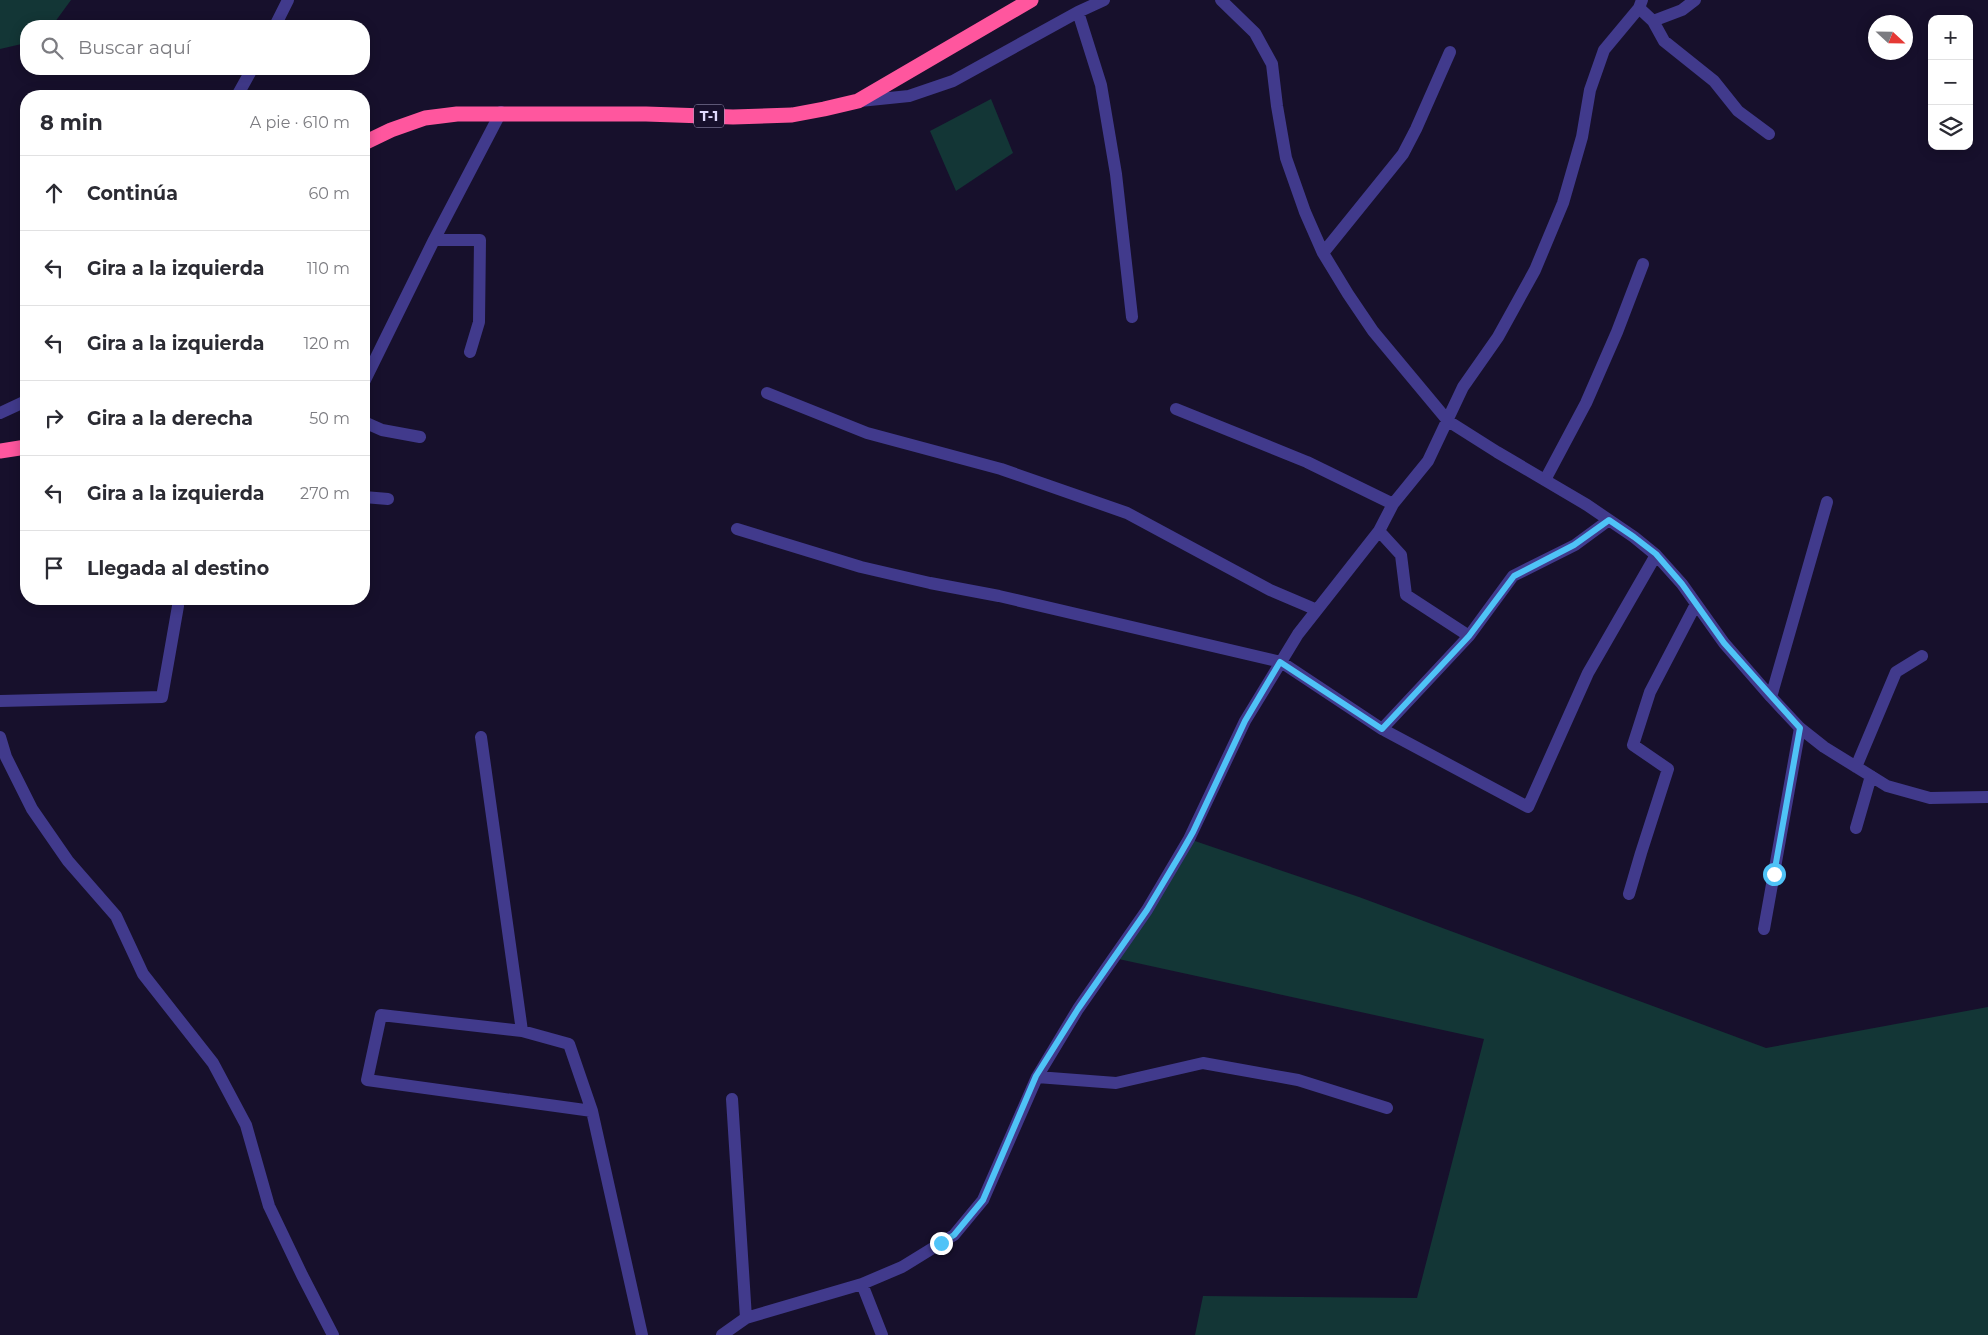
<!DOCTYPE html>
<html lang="es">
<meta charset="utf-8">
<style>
body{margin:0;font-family:Montserrat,sans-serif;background:#f2f2f3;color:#2b2b33}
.controls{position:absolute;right:15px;top:15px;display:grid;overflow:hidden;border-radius:10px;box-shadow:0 2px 12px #0003}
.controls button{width:45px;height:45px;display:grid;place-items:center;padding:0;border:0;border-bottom:1px solid #e1e1e2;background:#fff;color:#2b2b33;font:25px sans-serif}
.compass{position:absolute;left:1868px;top:15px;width:45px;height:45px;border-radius:50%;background:#fff;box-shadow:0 2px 12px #0003;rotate:112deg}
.stop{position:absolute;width:15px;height:15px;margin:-11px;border:4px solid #4fc3f7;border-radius:50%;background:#fff}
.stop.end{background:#4fc3f7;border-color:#fff;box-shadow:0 1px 5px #0008}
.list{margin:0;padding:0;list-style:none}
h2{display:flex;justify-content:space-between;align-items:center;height:65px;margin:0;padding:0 20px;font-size:21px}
h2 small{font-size:16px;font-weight:400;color:#7c7c81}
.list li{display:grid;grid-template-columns:32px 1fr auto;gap:15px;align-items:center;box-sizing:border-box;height:75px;padding:0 20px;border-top:1px solid #e1e1e2}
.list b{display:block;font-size:19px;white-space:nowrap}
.list em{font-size:16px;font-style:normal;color:#7c7c81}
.icon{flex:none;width:28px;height:28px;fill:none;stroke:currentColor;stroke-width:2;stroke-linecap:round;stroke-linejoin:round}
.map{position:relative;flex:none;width:1988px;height:1335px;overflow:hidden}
.search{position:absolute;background:#fff;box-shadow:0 2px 12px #0003;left:20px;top:20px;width:350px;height:55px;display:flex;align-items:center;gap:12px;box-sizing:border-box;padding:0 18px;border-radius:20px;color:#7c7c81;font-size:19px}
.panel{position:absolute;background:#fff;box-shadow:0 2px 12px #0003;left:20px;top:90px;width:350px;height:515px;border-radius:20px}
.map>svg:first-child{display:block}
.green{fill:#133636}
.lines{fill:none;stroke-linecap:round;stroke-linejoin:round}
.street{stroke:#413a8c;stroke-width:12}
.highway{stroke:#ff569e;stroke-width:15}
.route{stroke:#4fc3f7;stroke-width:6}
.labels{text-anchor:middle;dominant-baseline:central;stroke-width:4;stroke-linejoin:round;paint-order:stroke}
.shield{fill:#17102c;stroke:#a49ec0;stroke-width:1}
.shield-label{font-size:14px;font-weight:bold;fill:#e1dbff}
</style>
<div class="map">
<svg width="1988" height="1335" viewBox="0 0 1988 1335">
<rect width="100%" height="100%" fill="#17102c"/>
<path class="green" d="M0 0H71L52 26H26V43L0 49Z
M991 99 1013 153 956 191 930 131Z
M1189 839 1359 897 1766 1048 1988 1007V1335H1195L1203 1296 1417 1298 1484 1039 1114 958Z"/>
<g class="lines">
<path class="street" d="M1221 0 1255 33 1272 64 1277 106 1286 158 1305 212 1323 253 1348 294 1373 331 1448 421 1497 452 1587 505 1634 537 1656 555 1682 584 1724 643 1771 697 1800 728 1824 747 1887 786 1930 798 1988 797
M1639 8 1653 21 1664 41 1714 81 1738 111 1769 134
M1078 12 1101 85 1116 174 1132 317
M1653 21 1682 10 1695 0
M275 26 288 0
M237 96 252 69
M860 101 909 96 953 81 1078 12 1104 0
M434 240H480L479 322 470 352
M1323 253 1403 154 1416 129 1450 52
M364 382 434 240 501 112
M767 393 867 433 1001 469 1127 513 1270 590 1317 610
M1176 409 1307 462 1393 504
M0 413 26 401
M364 422 382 430 420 437
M1545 480 1586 403 1617 332 1643 264
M364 497 388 499
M737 529 861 567 930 583 999 596 1281 662 1382 729 1469 636 1513 576 1575 545 1609 520
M1379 531 1401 555 1406 595 1469 636
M1771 697 1827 502
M0 701 162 697 178 606
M1382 729 1528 807 1588 673 1656 555
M0 737 6 757 32 809 68 861 116 916 143 974 213 1063 246 1125 269 1206 302 1275 333 1335
M481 737 522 1031
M1856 767 1896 672 1922 656
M1856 828 1871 776
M1629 894 1641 853 1668 769 1633 745 1650 692 1696 604
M1764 929 1800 728
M1037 1077 1116 1083 1203 1063 1298 1080 1387 1108
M732 1099 746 1318
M592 1111 367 1080 381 1015 522 1031 569 1044 592 1111 642 1335
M862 1284 882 1335
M722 1335 746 1318 862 1284 902 1267 954 1235 983 1200 1037 1077 1078 1009 1147 910 1189 839 1245 721 1298 634 1379 531 1393 504 1428 461 1463 387 1498 337 1535 270 1563 203 1582 137 1590 90 1604 50 1639 8 1642 0"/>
<path class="highway" d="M364 143 391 130 425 118 457 114H646L733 117 792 115 824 109 858 101 1031 0
M0 451 26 447"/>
</g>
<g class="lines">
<path class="route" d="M941 1243 954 1235 983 1200 1036 1076 1078 1009 1147 910 1181 853 1193 832 1245 721 1280 662 1382 729 1469 636 1514 576 1574 545 1609 520 1634 537 1656 554 1682 584 1724 643 1800 728 1774 874"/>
</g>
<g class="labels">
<rect class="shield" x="694" y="104.5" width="30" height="23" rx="4"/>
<g class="shield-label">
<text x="709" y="116">T-1</text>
</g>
</g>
</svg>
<div class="controls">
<button>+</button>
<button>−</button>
<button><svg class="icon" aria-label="layers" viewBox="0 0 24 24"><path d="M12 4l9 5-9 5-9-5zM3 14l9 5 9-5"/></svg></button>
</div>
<svg class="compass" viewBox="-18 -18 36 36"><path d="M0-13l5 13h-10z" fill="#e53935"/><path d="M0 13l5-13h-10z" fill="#7c7c81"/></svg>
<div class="stop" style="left:1774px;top:874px"></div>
<div class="stop end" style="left:941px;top:1243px"></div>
<div class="search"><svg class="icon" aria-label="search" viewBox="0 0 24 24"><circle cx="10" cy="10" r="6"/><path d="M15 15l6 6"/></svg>Buscar aquí</div>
<section class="panel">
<h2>8 min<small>A pie · 610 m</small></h2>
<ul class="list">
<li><svg class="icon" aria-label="ahead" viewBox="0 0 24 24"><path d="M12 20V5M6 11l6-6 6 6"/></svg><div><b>Continúa</b></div><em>60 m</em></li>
<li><svg class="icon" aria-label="left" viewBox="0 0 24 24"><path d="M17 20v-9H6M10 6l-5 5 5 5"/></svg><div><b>Gira a la izquierda</b></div><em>110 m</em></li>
<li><svg class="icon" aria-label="left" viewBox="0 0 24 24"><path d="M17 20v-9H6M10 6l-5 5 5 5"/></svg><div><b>Gira a la izquierda</b></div><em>120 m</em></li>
<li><svg class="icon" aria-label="right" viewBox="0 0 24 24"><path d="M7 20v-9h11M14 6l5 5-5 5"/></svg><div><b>Gira a la derecha</b></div><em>50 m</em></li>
<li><svg class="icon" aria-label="left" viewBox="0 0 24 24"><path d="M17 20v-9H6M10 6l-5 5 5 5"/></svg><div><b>Gira a la izquierda</b></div><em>270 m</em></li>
<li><svg class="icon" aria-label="arrive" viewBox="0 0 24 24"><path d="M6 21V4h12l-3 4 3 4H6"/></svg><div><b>Llegada al destino</b></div></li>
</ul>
</section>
</div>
